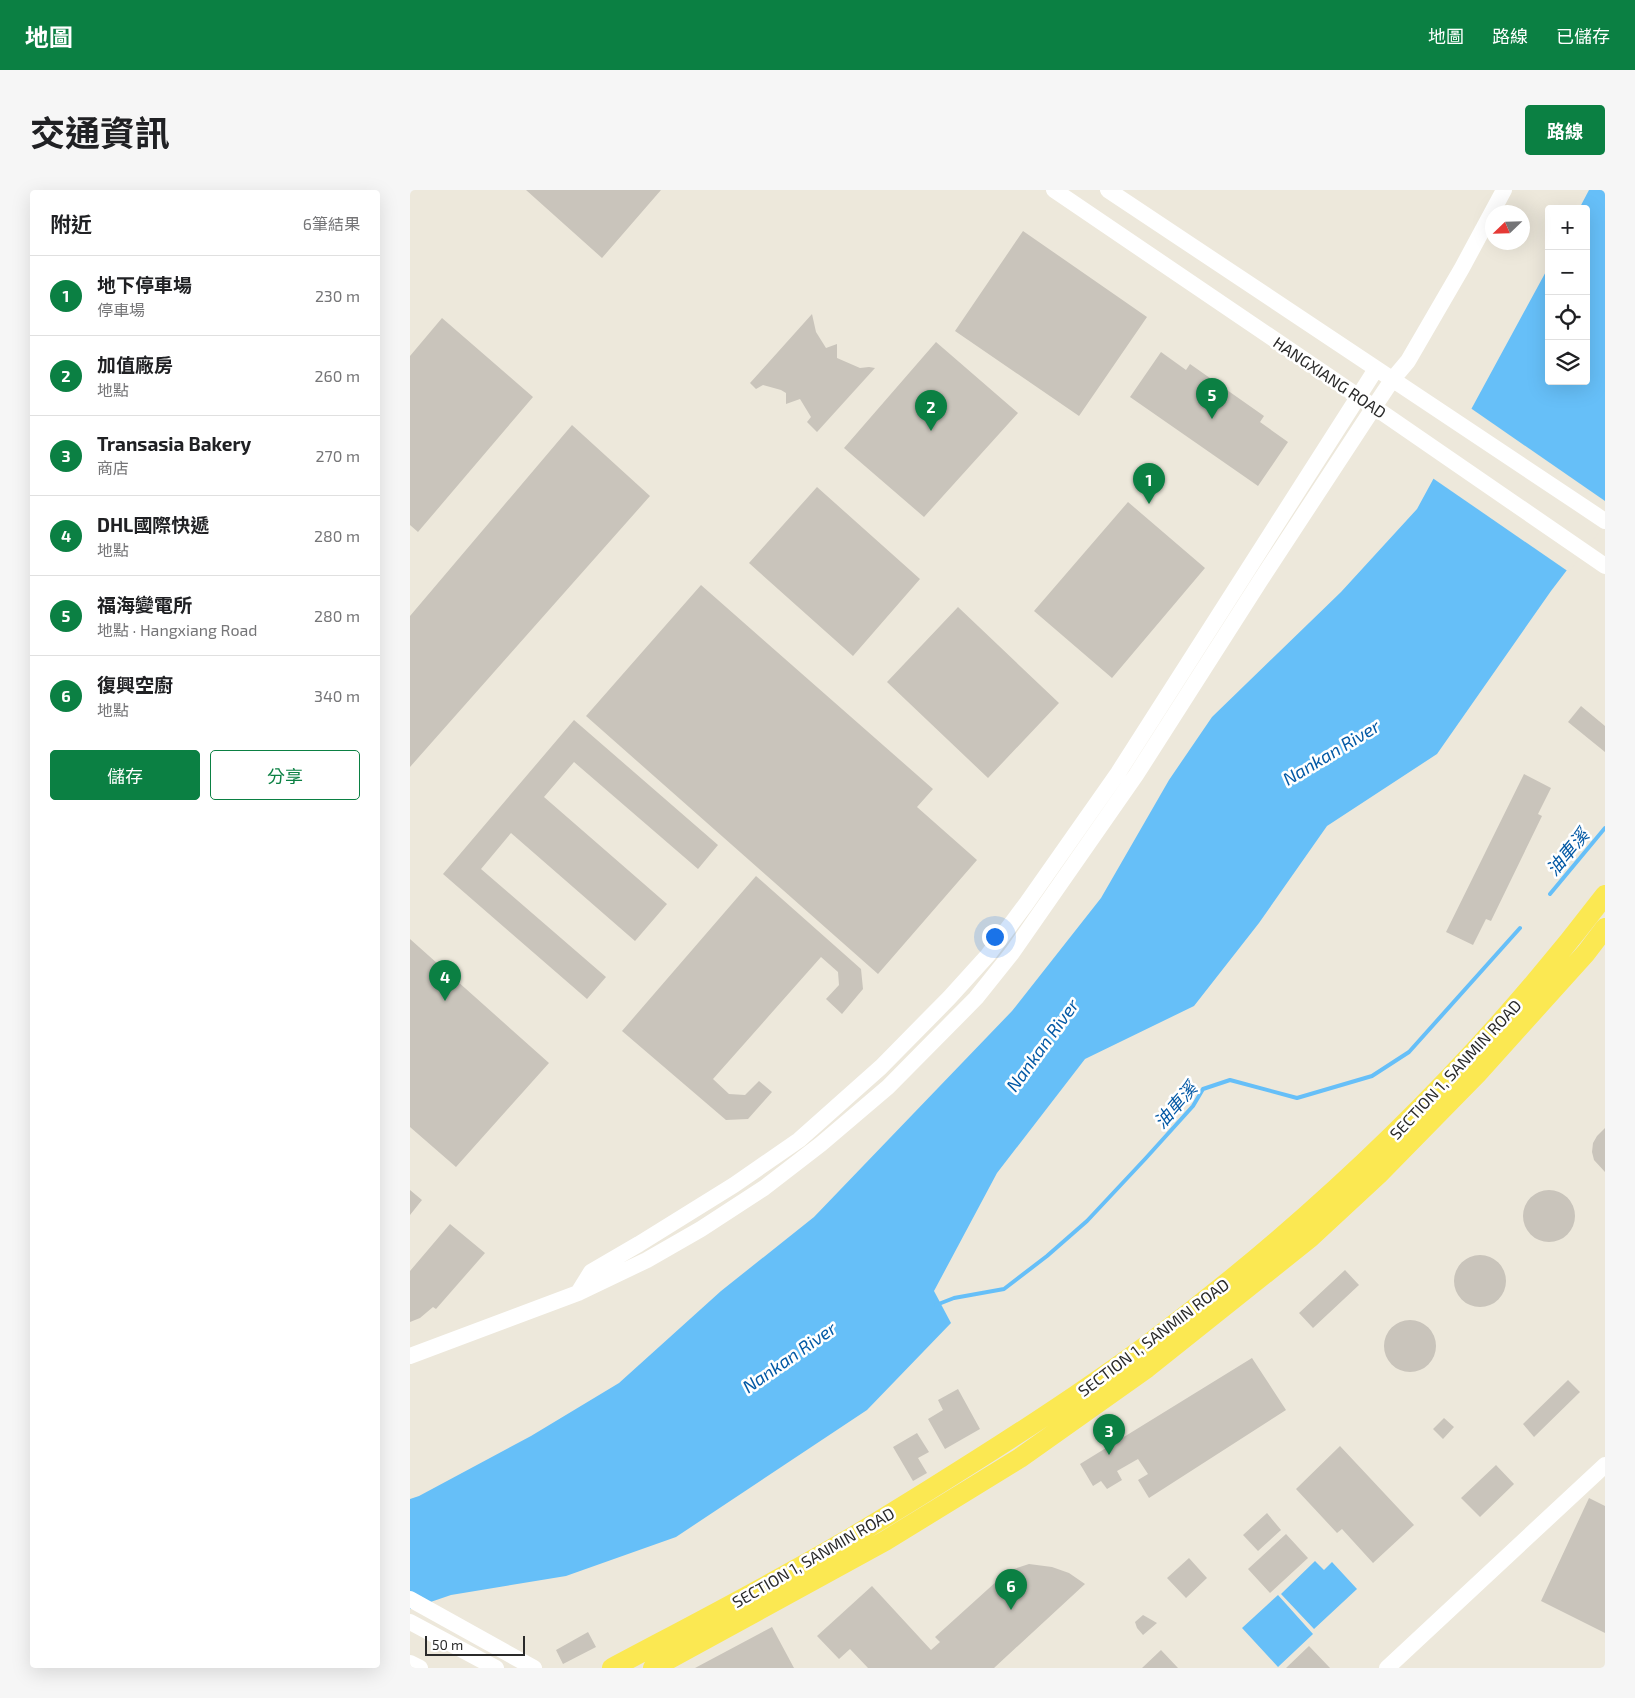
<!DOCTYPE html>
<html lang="zh-TW">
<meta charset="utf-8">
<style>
body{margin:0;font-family:"Exo 2","Noto Sans TC",sans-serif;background:#f6f6f6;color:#202124}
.controls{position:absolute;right:15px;top:15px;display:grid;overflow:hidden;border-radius:5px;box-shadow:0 5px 20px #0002}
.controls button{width:45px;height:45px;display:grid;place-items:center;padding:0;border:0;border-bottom:1px solid #e0e0e0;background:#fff;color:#202124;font:25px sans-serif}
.compass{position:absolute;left:1075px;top:15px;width:45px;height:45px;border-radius:50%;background:#fff;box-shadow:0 5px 20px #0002;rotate:247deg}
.scale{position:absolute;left:15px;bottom:12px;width:100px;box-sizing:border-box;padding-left:5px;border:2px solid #2a2a2a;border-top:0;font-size:14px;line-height:18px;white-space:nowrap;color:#2a2a2a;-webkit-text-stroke:4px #fff;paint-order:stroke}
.you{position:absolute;left:584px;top:746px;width:18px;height:18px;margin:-12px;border:4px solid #fff;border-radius:50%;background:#1a73e8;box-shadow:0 0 0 8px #1a73e833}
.badge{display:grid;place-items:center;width:32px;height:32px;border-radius:50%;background:#0b8043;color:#fff;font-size:16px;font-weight:700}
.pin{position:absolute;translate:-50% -41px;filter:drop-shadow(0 1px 2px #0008)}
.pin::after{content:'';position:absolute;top:26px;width:18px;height:15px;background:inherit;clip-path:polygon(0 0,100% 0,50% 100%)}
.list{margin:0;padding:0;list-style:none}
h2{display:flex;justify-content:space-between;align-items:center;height:65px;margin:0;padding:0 20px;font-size:21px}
h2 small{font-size:16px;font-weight:400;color:#757577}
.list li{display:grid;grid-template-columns:32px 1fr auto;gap:15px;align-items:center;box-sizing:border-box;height:80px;padding:0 20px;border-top:1px solid #e0e0e0}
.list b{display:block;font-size:19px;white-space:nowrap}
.list p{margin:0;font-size:16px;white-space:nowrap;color:#757577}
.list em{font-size:16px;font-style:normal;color:#757577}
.actions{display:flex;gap:10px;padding:15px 20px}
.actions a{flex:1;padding:11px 0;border:1px solid #0b8043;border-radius:5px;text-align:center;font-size:18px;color:#0b8043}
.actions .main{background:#0b8043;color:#fff}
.icon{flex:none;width:28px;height:28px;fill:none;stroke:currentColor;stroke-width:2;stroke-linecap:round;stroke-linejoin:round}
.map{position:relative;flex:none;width:1195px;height:1478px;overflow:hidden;border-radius:5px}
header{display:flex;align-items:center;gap:30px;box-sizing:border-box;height:70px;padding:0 25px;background:#0b8043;color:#fff}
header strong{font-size:24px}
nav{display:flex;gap:28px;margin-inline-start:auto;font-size:18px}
.intro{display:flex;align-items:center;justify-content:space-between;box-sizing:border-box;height:120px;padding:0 30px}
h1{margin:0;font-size:35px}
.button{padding:12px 22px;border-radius:5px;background:#0b8043;color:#fff;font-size:18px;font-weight:700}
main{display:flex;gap:30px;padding:0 30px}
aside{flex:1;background:#fff;border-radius:5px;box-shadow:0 5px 20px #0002}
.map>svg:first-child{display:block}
.water{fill:#66bff8}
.pier{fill:#ede8db}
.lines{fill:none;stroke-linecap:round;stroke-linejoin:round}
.stream{stroke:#66bff8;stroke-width:4}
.building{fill:#c9c4bb}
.minor{stroke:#fff;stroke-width:16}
.major{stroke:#fbe852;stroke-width:20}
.labels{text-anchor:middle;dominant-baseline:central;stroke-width:5;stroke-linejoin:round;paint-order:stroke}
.street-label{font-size:16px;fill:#2a2a2a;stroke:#fff}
.water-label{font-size:18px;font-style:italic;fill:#0359a5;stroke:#fff}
</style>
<header>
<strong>地圖</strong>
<nav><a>地圖</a><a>路線</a><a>已儲存</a></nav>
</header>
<div class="intro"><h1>交通資訊</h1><a class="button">路線</a></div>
<main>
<aside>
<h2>附近<small>6筆結果</small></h2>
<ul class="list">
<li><span class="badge">1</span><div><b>地下停車場</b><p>停車場</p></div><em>230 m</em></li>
<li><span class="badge">2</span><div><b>加值廠房</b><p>地點</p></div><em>260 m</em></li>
<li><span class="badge">3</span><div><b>Transasia Bakery</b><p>商店</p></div><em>270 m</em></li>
<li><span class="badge">4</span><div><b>DHL國際快遞</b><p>地點</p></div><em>280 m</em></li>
<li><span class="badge">5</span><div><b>福海變電所</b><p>地點 · Hangxiang Road</p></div><em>280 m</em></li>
<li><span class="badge">6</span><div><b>復興空廚</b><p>地點</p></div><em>340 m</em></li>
</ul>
<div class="actions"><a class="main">儲存</a><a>分享</a></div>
</aside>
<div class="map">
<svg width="1195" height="1478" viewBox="0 0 1195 1478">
<rect width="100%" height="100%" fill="#ede8db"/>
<path class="water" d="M1179 0H1195V330L1141 401 1027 564 917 636 849 733 784 816 675 869 587 983 524 1101 541 1133 457 1220 266 1347 156 1386 41 1405 0 1419V1309L9 1306 121 1246 209 1193 311 1101 404 1027 602 821 691 708 759 590 802 527 931 402 1007 319 1139 76V191H1176V19H1169Z
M905 1371 914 1380 922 1372 947 1399 904 1439 871 1404Z
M868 1405 903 1444 868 1477 832 1438Z"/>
<path class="pier" d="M1059 217 1195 311V334L1159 382 1021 287Z"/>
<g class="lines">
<path class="stream" d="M1140 704 1195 638
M526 1115 544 1108 594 1099 637 1066 677 1031 736 968 783 916 793 899 820 890 887 908 962 886 999 862 1110 738"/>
</g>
<path class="building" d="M116 0H251L192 68Z
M613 41 737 127 669 226 545 141Z
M402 124 406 142 416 158 427 154V168L450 178 459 177 465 178 407 242 397 232 401 227 390 209 376 214V203L371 200 353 195 346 199 340 193Z
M32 128 123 207 8 342 0 335V166Z
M526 152 608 223 514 327 434 258Z
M751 162 776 180 780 174 854 226 850 232 878 252 848 296 720 207Z
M162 235 240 306 0 577V426Z
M407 297 510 389 443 466 339 373Z
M718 312 795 378 702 488 624 421Z
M291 395 523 599 507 617 567 670 468 784 176 526Z
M548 417 649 513 578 588 477 492Z
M1171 516 1195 536V562L1158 532Z
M164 530 308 655 288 679 164 572 134 607 257 714 225 751 101 643 71 679 196 787 177 809 33 684Z
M1114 584 1141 598 1128 624 1132 626 1081 731 1076 729 1063 755 1036 742Z
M346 686 451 779 453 799 432 824 416 809 429 795 428 782 411 767 303 889 319 904 335 905 349 891 362 902 338 929 316 930 212 841Z
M0 749 139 873 46 977 0 937Z
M1195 938V982L1184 970 1182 962 1183 953 1187 946Z
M0 1000 12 1010 0 1025Z
M1113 1026a26 26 0 1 1 52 0a26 26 0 1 1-52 0Z
M40 1034 75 1063 26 1119 23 1117 10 1128 0 1132V1081Z
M1044 1091a26 26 0 1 1 52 0a26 26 0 1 1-52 0Z
M935 1080 949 1095 903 1138 889 1123Z
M974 1156a26 26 0 1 1 52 0a26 26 0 1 1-52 0Z
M842 1168 876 1220 739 1308 728 1290 738 1284 728 1269 707 1281 712 1290 697 1299 691 1291 683 1296 670 1274Z
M1158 1190 1170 1202 1124 1247 1113 1234Z
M548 1199 570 1239 535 1259 518 1229 533 1220 528 1210Z
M1034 1228 1044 1237 1033 1249 1023 1239Z
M507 1243 519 1262 508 1268 517 1283 503 1291 483 1257Z
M930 1256 1004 1335 963 1373 932 1339 927 1343 886 1299Z
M1086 1275 1104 1294 1070 1327 1051 1308Z
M1179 1308 1195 1316V1443L1131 1411Z
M857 1323 871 1340 848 1361 833 1345Z
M876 1344 898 1368 860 1403 838 1379Z
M779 1368 797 1388 776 1408 757 1388Z
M619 1374 642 1377 659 1383 675 1394 584 1478H458L440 1459 429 1469 407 1446 462 1396 521 1460 530 1452 525 1447 598 1381Z
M733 1425 747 1433 733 1445 727 1438 725 1432Z
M362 1437 384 1478H285Z
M178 1442 186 1457 153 1474 146 1460Z
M899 1456 920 1478H876Z
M751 1460 768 1478H732Z"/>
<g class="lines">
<path class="minor" d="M644 0 964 217 1195 376
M698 0 1195 331
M168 1103 181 1082 229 1054 324 995 389 950 471 877 539 808 578 765 616 714 708 583 966 179
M0 1166 168 1103 237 1070 291 1039 354 998 411 954 478 897 566 808 602 763 726 585 850 391 964 217 982 190 998 171 1052 78 1094 0
M0 1409 124 1478
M0 1432 86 1478
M0 1473 10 1478
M977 1478 1195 1275"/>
<path class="major" d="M202 1478C279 1437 357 1397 432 1353 461 1336 490 1318 519 1300 593 1254 667 1207 737 1155 909 1026 1065 876 1195 705
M243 1478 475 1351 610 1268 737 1178 900 1048 968 985 1067 884 1176 763 1195 738"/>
</g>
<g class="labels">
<g class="street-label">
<text transform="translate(920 187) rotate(34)">HANGXIANG ROAD</text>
<text transform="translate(1045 879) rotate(-47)">SECTION 1, SANMIN ROAD</text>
<text transform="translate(743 1147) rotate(-37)">SECTION 1, SANMIN ROAD</text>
<text transform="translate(403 1367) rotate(-30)">SECTION 1, SANMIN ROAD</text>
</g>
<g class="water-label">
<text transform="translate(921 562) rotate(-31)">Nankan River</text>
<text transform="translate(1157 662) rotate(-50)">油車溪</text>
<text transform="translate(632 855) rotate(-54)">Nankan River</text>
<text transform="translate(765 915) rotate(-49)">油車溪</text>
<text transform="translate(379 1167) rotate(-35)">Nankan River</text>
</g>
</g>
</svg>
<div class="controls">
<button>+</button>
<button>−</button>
<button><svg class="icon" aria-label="locate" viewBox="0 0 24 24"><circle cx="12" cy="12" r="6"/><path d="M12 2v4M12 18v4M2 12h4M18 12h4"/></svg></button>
<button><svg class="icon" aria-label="layers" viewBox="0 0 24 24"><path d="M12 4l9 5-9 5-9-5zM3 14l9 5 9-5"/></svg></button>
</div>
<svg class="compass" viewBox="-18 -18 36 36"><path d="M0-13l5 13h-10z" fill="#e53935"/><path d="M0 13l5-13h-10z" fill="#757577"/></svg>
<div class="scale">50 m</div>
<div class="you"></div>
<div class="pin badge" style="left:739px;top:314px">1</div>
<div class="pin badge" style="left:521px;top:241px">2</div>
<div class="pin badge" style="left:699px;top:1265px">3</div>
<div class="pin badge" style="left:35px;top:811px">4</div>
<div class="pin badge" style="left:802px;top:229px">5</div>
<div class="pin badge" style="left:601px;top:1420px">6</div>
</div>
</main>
